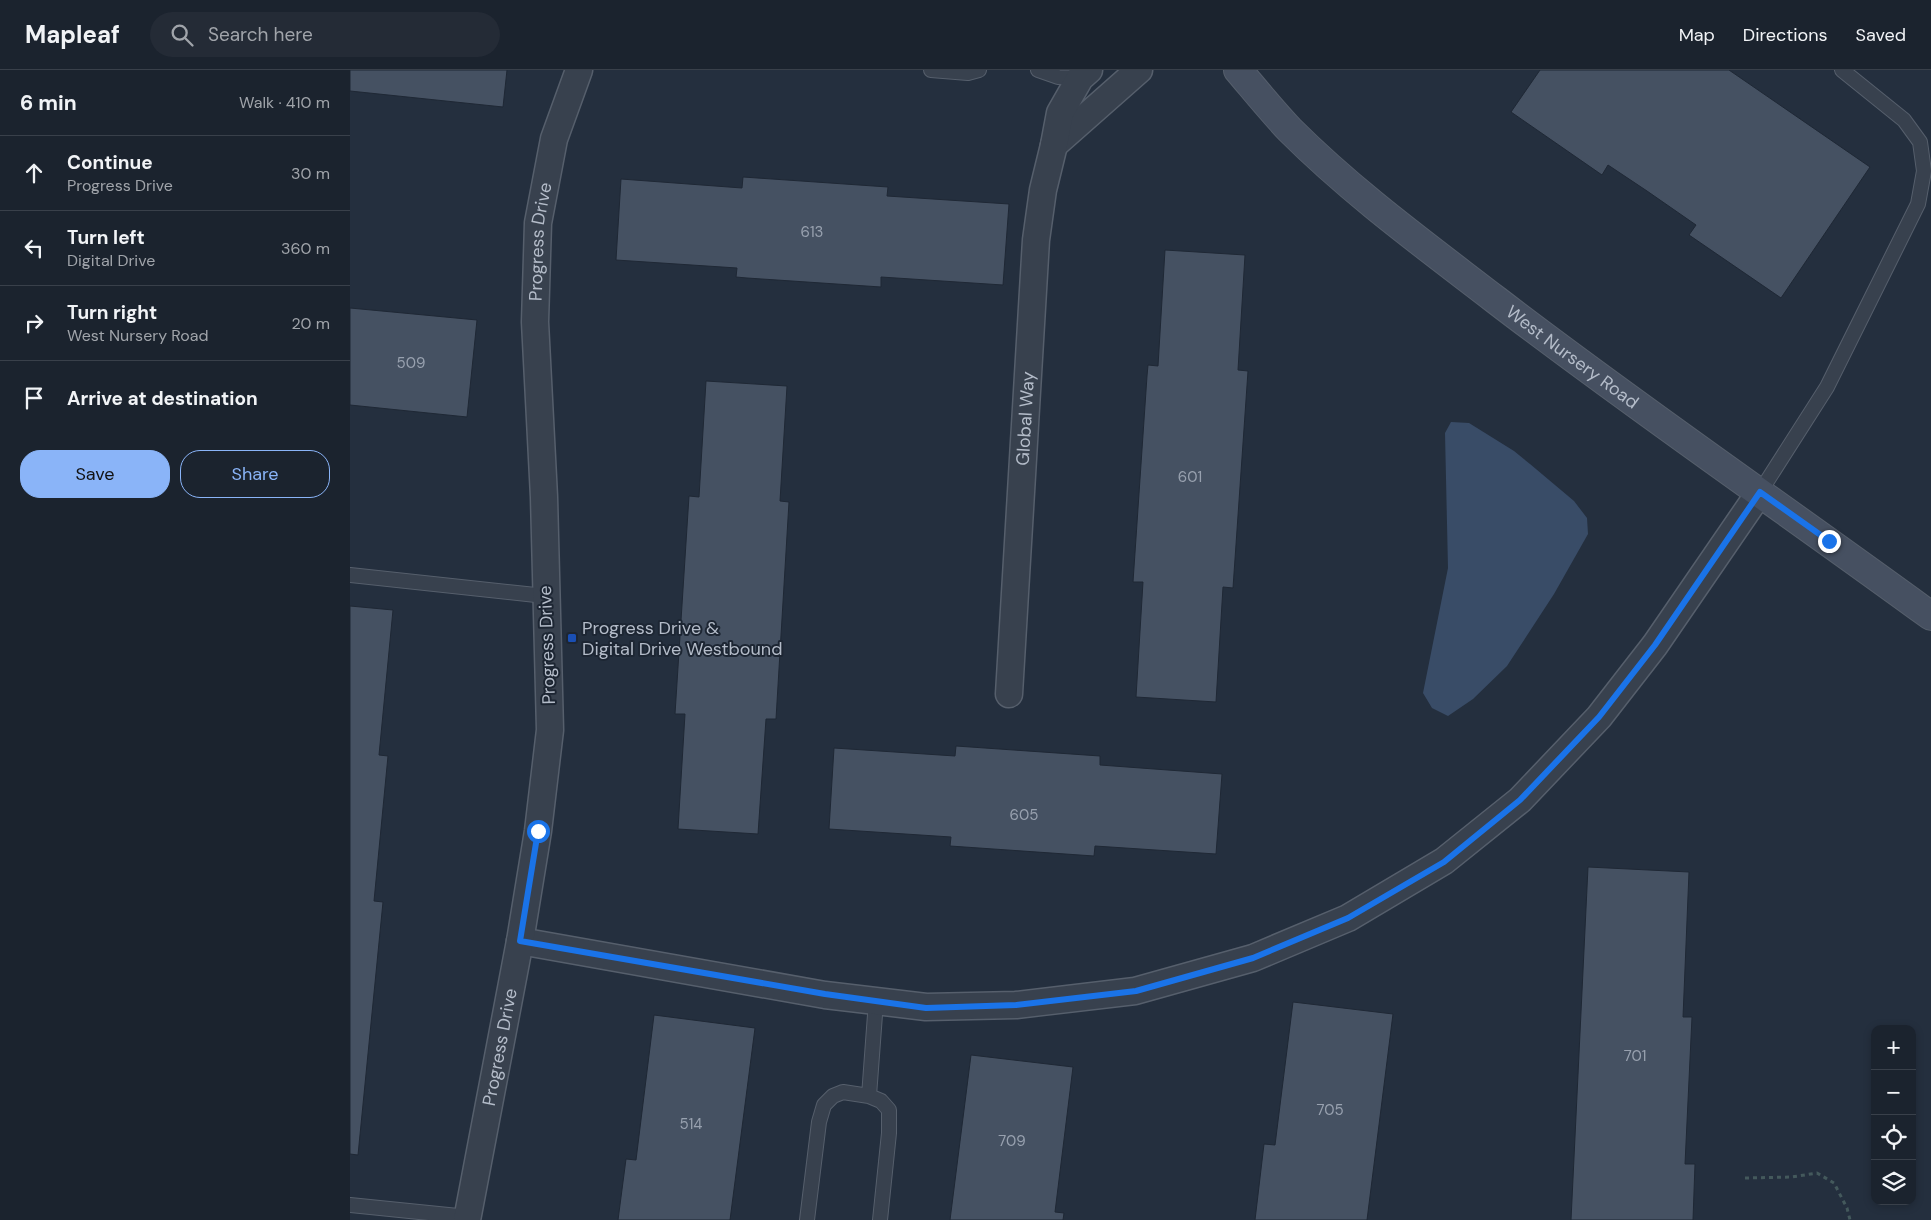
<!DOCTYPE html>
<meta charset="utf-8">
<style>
body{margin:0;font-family:"DM Sans",sans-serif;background:#242b36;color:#f1f3f6}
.controls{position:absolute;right:15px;bottom:15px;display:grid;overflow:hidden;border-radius:10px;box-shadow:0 2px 8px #0003}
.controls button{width:45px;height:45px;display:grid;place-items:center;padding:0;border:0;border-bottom:1px solid #39404a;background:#1b232e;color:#f1f3f6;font:25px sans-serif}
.stop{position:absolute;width:15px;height:15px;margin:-11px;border:4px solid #1a73e8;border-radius:50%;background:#fff}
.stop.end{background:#1a73e8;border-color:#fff;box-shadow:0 1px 5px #0008}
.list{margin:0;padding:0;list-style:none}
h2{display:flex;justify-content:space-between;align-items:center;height:65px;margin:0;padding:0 20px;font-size:21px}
h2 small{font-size:16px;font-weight:400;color:#a0a4aa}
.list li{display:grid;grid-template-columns:32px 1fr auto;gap:15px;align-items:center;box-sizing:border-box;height:75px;padding:0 20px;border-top:1px solid #39404a}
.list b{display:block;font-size:19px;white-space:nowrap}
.list p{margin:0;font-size:16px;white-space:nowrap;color:#a0a4aa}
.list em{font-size:16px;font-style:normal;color:#a0a4aa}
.actions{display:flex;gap:10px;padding:15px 20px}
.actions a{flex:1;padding:11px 0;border:1px solid #8ab4f8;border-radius:20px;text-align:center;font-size:18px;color:#8ab4f8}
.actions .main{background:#8ab4f8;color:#111}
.icon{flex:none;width:28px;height:28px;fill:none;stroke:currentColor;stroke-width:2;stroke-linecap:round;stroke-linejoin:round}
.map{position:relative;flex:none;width:1581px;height:1150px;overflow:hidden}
header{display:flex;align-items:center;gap:30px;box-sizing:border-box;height:70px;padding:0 25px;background:#1b232e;border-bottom:1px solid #39404a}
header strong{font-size:24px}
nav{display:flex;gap:28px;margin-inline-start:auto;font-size:18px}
.search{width:350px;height:45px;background:#242b36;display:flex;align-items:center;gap:12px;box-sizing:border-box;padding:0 18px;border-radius:28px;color:#a0a4aa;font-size:19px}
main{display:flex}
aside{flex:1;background:#1b232e}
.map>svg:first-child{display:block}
.water{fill:#394c67}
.building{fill:#455162;stroke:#1f2835}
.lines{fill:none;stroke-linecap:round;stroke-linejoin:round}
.service-casing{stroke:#565f6c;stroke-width:16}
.minor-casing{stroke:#565f6c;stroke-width:29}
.secondary-casing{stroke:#565f6c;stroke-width:30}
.path{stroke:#44595c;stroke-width:3;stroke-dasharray:4 4;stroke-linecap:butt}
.service{stroke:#38414e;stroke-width:14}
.minor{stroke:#38414e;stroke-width:26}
.secondary{stroke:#465061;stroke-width:28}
.route{stroke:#1a73e8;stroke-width:6}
.transit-dot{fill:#1a4fb4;stroke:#1d2633;stroke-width:2}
.labels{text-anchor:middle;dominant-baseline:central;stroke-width:4;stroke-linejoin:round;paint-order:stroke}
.number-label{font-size:15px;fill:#98a1af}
.street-label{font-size:18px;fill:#b4bcc9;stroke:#1d2633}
.poi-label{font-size:18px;fill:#b4bcc9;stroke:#1d2633;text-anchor:start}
</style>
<header>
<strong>Mapleaf</strong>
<div class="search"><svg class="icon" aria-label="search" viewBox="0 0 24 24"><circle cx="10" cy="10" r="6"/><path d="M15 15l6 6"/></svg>Search here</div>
<nav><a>Map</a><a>Directions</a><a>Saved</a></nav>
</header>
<main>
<aside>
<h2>6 min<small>Walk · 410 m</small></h2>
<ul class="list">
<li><svg class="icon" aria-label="ahead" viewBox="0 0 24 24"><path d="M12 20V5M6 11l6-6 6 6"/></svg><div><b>Continue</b><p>Progress Drive</p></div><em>30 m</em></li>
<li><svg class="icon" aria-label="left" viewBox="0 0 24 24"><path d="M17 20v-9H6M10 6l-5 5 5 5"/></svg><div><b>Turn left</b><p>Digital Drive</p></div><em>360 m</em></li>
<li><svg class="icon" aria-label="right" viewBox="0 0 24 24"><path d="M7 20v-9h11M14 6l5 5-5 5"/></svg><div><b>Turn right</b><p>West Nursery Road</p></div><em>20 m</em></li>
<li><svg class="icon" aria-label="arrive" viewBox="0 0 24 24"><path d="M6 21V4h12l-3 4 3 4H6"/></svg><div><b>Arrive at destination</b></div></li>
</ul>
<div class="actions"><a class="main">Save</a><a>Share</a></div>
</aside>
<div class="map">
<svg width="1581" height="1150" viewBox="0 0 1581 1150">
<rect width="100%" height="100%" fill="#242f3e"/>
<path class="water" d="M1101 352 1119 353 1164 381 1180 394 1224 431 1237 448 1238 464 1204 524 1157 596 1123 629 1098 646 1082 638 1073 623 1098 498 1095 363Z"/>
<path class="building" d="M0 0H157L153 37 0 21Z
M1190 0H1379L1520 97 1431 228 1339 165 1346 155 1297 121 1258 95 1252 105 1161 42Z
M393 107 538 117 537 126 659 134 653 215 531 207V217L397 208 386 207 387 198 266 190 271 109 392 118Z
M815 180 895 185 888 300 898 301 883 518 873 517 866 632 786 627 793 512H783L797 306 798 295 808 296Z
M0 238 127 250 117 347 0 335Z
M356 311 437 316 430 431 439 432 426 649H416L408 764 328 759 335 644H325L339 426 349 427Z
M0 536 43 540 29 685 38 686 24 831 33 832 8 1085 0 1084Z
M606 676 750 686V695L872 704 866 784 745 776 744 786 600 776 601 767 479 759 484 678 605 686Z
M1238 797 1339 802 1333 947H1342L1335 1094H1345L1343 1150H1221Z
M943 932 1043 944 1017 1150H905L914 1074 925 1075Z
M304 945 405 958 380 1150H268L276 1089 286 1090Z
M621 985 723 997 705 1142 714 1143 713 1150H600Z"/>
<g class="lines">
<defs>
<path id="service" d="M581 0 618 3 629 0
M688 0 708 7 730 8
M1410 422 1477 317 1568 134 1574 101 1570 72 1554 50 1492 0
M0 505 195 526
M526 931 519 1026 531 1031 539 1040V1063L530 1150
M0 1135 118 1147
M457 1150 469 1052 474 1035 483 1026 493 1022 519 1026"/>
<g id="minor">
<path d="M704 75 789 0"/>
<path id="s1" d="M659 624 686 170 693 120 704 75 710 43 730 8 739 0"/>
<path d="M170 871 475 925 576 937 666 935 785 921 903 888 998 848 1094 791 1170 730 1249 647 1305 575 1410 422"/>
<path id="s2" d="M117 1150 170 871 188 761 200 660 194 427 185 252 188 153 204 69 229 0"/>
</g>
<g id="secondary">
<path id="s3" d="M888 0C905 20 922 41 940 60 1003 123 1076 176 1146 230 1288 339 1436 440 1581 546"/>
</g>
</defs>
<use href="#service" class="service-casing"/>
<use href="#minor" class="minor-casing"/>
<use href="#secondary" class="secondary-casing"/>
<path class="path" d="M1395 1108 1442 1107 1467 1103 1484 1113 1497 1138 1500 1150"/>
<use href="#service" class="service"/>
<use href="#minor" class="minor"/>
<use href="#secondary" class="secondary"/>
</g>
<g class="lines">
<path class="route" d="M188 761 170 871 475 924 576 938 666 935 786 921 903 888 998 848 1094 792 1170 730 1249 647 1305 575 1410 422 1479 471"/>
</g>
<rect class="transit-dot" x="217" y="563" width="10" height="10" rx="2.5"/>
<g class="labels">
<g class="number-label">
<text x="462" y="162">613</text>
<text x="61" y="293">509</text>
<text x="840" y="407">601</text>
<text x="674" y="745">605</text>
<text x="1285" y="986">701</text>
<text x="980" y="1040">705</text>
<text x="341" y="1054">514</text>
<text x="662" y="1071">709</text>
</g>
<g class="street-label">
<text stroke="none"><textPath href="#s2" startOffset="986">Progress Drive</textPath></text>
<text stroke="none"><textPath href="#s3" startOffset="442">West Nursery Road</textPath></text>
<text stroke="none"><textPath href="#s1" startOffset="276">Global Way</textPath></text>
<text transform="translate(197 575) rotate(-92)">Progress Drive</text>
<text stroke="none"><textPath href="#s2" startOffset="176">Progress Drive</textPath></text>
</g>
<g class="poi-label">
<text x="232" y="558">Progress Drive &amp;<tspan x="232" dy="21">Digital Drive Westbound</tspan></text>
</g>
</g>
</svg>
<div class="controls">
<button>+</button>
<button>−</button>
<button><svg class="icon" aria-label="locate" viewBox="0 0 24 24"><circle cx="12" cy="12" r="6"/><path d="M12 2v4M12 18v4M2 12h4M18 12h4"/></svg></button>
<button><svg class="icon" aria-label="layers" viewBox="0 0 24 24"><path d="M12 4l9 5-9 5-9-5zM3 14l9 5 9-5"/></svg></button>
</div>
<div class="stop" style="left:188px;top:761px"></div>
<div class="stop end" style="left:1479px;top:471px"></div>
</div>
</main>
